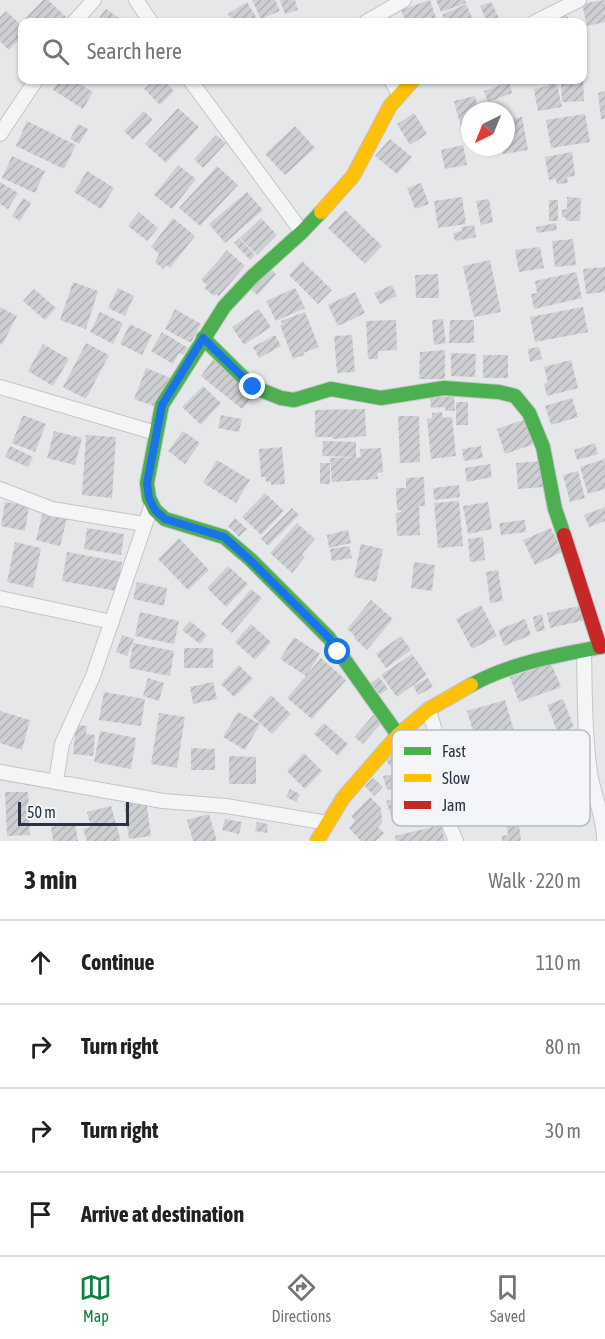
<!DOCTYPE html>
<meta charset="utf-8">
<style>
body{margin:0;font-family:"Asap Condensed",sans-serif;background:#f2f2f2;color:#202124}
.compass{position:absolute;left:461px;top:102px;width:54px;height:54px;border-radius:50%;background:#fff;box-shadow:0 2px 4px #0004;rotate:223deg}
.scale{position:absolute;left:18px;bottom:15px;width:111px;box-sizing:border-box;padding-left:6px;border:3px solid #2a3344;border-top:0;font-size:16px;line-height:21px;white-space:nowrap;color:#2a3344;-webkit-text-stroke:4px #f3f5f8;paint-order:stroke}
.stop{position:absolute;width:18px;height:18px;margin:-14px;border:4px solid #1a73e8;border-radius:50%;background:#fff}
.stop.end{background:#1a73e8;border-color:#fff;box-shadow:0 2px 6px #0008}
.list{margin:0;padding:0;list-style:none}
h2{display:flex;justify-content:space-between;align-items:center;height:78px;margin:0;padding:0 24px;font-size:26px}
h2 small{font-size:20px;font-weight:400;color:#757577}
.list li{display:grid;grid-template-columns:39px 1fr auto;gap:18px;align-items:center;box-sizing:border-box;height:84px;padding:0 24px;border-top:2px solid #e0e0e0}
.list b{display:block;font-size:22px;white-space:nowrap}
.list em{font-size:20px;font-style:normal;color:#757577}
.icon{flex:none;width:33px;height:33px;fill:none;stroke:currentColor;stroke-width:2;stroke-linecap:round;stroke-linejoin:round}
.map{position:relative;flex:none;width:605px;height:841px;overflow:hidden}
.search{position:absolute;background:#fff;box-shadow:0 2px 4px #0004;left:18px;right:18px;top:18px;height:66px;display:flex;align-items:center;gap:15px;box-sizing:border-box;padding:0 21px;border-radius:12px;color:#757577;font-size:22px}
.sheet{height:414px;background:#fff}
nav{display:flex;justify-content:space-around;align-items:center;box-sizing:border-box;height:84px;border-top:2px solid #e0e0e0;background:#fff;font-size:16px;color:#757577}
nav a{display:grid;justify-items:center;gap:3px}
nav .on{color:#0b8043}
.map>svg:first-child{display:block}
.building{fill:url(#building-hatch)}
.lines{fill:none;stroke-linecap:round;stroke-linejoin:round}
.street-casing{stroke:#c3c5c7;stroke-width:16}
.fast-casing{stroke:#c3c5c7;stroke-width:16}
.slow-casing{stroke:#c3c5c7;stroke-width:16}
.jam-casing{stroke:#c3c5c7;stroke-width:16}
.street{stroke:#f4f5f6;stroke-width:14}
.fast{stroke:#4caf50;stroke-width:14}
.slow{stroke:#ffc107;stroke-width:14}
.jam{stroke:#c62828;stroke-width:14}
.route{stroke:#1a73e8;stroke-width:8}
.key{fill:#f3f5f8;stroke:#b7bbc2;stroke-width:1.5}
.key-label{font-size:16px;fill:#2a3344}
</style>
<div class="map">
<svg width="605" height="841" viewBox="0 0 605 841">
<defs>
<pattern id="building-hatch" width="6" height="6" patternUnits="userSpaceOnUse" patternTransform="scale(1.5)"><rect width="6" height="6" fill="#cdcfd2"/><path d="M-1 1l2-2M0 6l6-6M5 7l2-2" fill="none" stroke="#b0b2b6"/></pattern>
</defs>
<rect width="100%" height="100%" fill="#e5e7e9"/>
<path class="building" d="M43 0H48L66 17 61 22H22Z
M252 0H275L280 11 261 19Z
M280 0H295L298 10 285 14Z
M430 0 437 21 432 22H406L401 10Z
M436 0H465L466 3 441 12Z
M605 0V22L587 26 582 4Z
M247 2 258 20 253 22H234L228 14Z
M491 2 501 22H487L480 6Z
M466 4 474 22H446L442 15Z
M106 9 119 18 116 22H96Z
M6 11 22 26V36L9 50 0 41V17Z
M564 11 571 22H546Z
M60 80H73L93 92 83 109 53 90Z
M154 80H163L174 91 160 105 144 89Z
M553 80 555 85H557L562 107 538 111 534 89 548 86V81Z
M561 80H583L584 101 562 102Z
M509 82 512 93 488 102 484 91Z
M605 91V119H601L598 93Z
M475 96 479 111H470V129L462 131 454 101Z
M178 108 199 127 166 163 145 144Z
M144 111 153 120 133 140 124 131Z
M414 113 427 134 410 145 397 124Z
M585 114 590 142 551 148 546 120Z
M522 117 528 150 503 154 502 147H506V120Z
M27 121 76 145 64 169 16 146Z
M78 124 88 129 79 144 70 139Z
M295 126 315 148 285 175 265 154Z
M216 135 226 143 203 168 194 159Z
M390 139 412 157 397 174 375 156Z
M463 145 467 165 445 169 441 150Z
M572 152 575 176 567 177 568 183 557 184 556 179 549 180 545 157Z
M12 156 45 171 35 193 2 178Z
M178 165 196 179 172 209 154 195Z
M217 166 238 185 200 226 179 208Z
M87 171 114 188 101 209 74 192Z
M0 182 18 193 8 209 0 204Z
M421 183 429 204 415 209 407 188Z
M247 192 263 210 225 243 209 224Z
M462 197 466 224 438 228 434 201Z
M567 197 581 198 580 221H567L565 217H562V210L567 209Z
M23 198 31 203 20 221 12 216Z
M489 199 493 222 481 225 476 201Z
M549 200H558V221H549Z
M345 210 382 246 365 264 328 228Z
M139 212 158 228 147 241 128 226Z
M173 218 195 236 170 268 167 265 163 269 155 262 159 254 151 247Z
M261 218 277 235 257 255 240 238Z
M556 223 557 230 537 233 536 227Z
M474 225 476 237 455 241 453 233 462 231 461 227Z
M239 238 255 255 250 260 234 243Z
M573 239 576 265 555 267 552 241Z
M540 247 544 268 519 272 515 250Z
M227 250 245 266 219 296 216 294 214 296 204 288 207 285 201 280Z
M490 260 501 312 474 317 463 266Z
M302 261 332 290 318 304 289 275Z
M605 267V292L586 294 583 269Z
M270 268 276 274 258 295 251 290Z
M576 272 582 298 534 309 531 294 537 293 535 281Z
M438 274 439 298H416L415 275Z
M73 282 98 291 86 329 60 320Z
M392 285 397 296 380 304 374 293Z
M118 288 134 296 125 316 108 308Z
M295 288 305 308 276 321 266 301Z
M34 289 56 308 45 320 23 301Z
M355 292 365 313 338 326 328 305Z
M0 307 17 316 2 345 0 344Z
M583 307 588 332 535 342 530 317Z
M175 309 201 324 191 342H189L165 329Z
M259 309 271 327 244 345 232 327Z
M100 312 123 323 113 344 90 332Z
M305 312 319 347 303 353 304 355 293 359 280 325H282L281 321Z
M443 319 446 343 434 345 432 320Z
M396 320 397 350 378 351V359H368L366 321Z
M450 320H474V343H449Z
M130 324 152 335 142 355 120 344Z
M162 332 188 348 183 355 179 353 173 364 151 351Z
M275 335 281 346 259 358 253 347Z
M352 335 355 372 337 373 334 336Z
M86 343 109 355 86 399 63 387Z
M43 344 69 359 53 386 28 371Z
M539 347 542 359 530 362 528 349Z
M445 350V379H419L420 352Z
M451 353 476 354 475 377 451 376Z
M483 355H508V378H483Z
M214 358 257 391 242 409 201 376Z
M571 360 578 388 547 396 544 384 548 382 544 367Z
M146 368 171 378 160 408 134 399Z
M203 386 221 403 201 425 182 407Z
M454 396 455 411H446L445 407 431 408 430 398Z
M572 398 578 417 551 425 545 406Z
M456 402H468V425H456Z
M365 409 366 436 333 439V437H315V410Z
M442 412 443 418 452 417 456 456 431 459 427 419 432 418V413Z
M23 415 46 424 35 452 12 443Z
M221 415 242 419 239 432 218 428Z
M398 416H419L420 462 400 463Z
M526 419 534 444 505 454 497 429Z
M54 431 82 438 75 465 47 458Z
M183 431 200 443 185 464 168 451Z
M86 435 116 437 112 498 82 495Z
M323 441 356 442V457L322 456Z
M595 443 598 454 577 460 574 450Z
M10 446 33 457 28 467 5 457Z
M481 446 483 458 464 461 462 449Z
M282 447 285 484 271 485V482H266V477H261L259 449Z
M381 448 383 472 377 473 378 479 332 482 330 458 361 457 360 449Z
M605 459V489L588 494 580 467Z
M217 460 250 480 236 503 203 483Z
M543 461 545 487 518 489 516 463Z
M320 463H330V484H320Z
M490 464 492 477 467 482 465 468Z
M578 471 585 498 570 502 563 475Z
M424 477 425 506H419L420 535 397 536 396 513 401 512V510H397L396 488H406V478Z
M459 485 460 497 434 500 433 488Z
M265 493 284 511 261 535 242 517Z
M459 501 463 546 438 548 434 503Z
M5 502 29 506 25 531 1 526Z
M488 502 492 529 468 534 463 506Z
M605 507V521L589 527 584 515Z
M292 508 299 515 268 546 261 539Z
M43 512 67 518 60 546 36 540Z
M235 518 247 529 239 537 228 526Z
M525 520 526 532 501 535 499 523Z
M297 523 315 539 302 554 305 557 292 573 270 553Z
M87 528 124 534 121 555 84 549Z
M551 528 562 552 535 565 523 540Z
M348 530 351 543 329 548 327 535Z
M483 537 485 560 470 562 468 539Z
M179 538 209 570 188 590 158 559Z
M15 542 41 548 33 588 7 582Z
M361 544 383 549 376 582 354 577Z
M349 546 352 558 332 561 330 549Z
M67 552 122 562 117 591 62 581Z
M414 562 435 565 432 591 411 588Z
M228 566 248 584 226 607 207 588Z
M498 570 503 601 490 603 486 572Z
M137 582 167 588 164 606 133 599Z
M251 589 262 598 232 633 221 624Z
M371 600 393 619 367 650 354 638 355 636 347 629Z
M481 605 497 636 472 649 456 619Z
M583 605 586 620 550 628 547 613Z
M140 612 179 621 174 644 135 636Z
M542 614 545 630 536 632 533 617Z
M525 619 531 635 504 646 498 630Z
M190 621 207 635 200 644 182 630Z
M251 624 271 642 255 660 235 642Z
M122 635 134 639 127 656 116 652Z
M401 636 411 650 386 668 376 654Z
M294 637 320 654 306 676 280 659Z
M133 643 174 651 170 676 129 668Z
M184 648H213V668H184Z
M412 654 427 675 397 697 381 675Z
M321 658 346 680 312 719 287 698Z
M551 663 561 687 519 702 510 677Z
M239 665 253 679 234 697 221 684Z
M379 677 388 689 380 695 371 683Z
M148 678 164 683 159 701 143 696Z
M428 678 433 687 418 695 413 686Z
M213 682 217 699 193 704 190 687Z
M104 692 145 699 141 726 99 720Z
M271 695 291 714 272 734 252 716Z
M563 699 574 727 558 733 547 705Z
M505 700 514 731 476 741 467 711Z
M0 711 30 720 22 750 0 743Z
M238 712 260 724 245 750 223 737Z
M376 712 384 720 363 744 354 737Z
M159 713 185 717 177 768 151 764Z
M324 723 348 744 338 756 314 734Z
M76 725 87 726 86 734 95 735 93 756 73 754Z
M100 731 136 738 131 769 94 762Z
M400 746 406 754 390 766 384 757Z
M191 748 215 749V770H191Z
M304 753 322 771 305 789 287 771Z
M229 756 256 757V784H229Z
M394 774 397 787 387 790 383 776Z
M373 778 383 787 374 796 365 786Z
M290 789 300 794 296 802 286 797Z
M5 792H28L30 835 7 836Z
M402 796 410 819 394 824 386 801Z
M370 797 381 808 382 823 378 827 384 833 376 841H359L360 840 349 828 355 821 351 816Z
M146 800 151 836 129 839 124 804Z
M111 806 121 841H87L83 829 91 827 87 812Z
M209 814 217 841H193L187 820Z
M518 818 521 841H502V836L508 835 506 820Z
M225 819 242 822 239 834 222 830Z
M257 822 268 824 267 833 255 831Z
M75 823 78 841H53L51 827Z
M441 825 445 841H396L395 836Z"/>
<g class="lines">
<defs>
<path id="street" d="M136 0 151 22
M74 22 94 0
M366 22 404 0
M535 22 579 0
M190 80 302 232
M391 80 399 94
M0 134 36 80
M0 387 156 433
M0 489 52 509 144 524
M0 598 112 622
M584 650C585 690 584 732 590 772 593 795 605 818 604 841
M429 709 441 755 453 787 450 827 456 841
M0 772 163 801 226 806 328 823
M56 781 62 744 93 676 152 504"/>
<path id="fast" d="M321 212 302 232 252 277 224 307 162 405 147 483 149 498 155 510 165 519 224 537 250 559 329 638 398 735
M203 338 253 387 281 398 294 400 331 389 381 398 444 388 499 392 515 396 529 413 543 447 555 509 564 535
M471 685C513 662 559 655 605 646"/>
<path id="slow" d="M321 212 353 176 390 106 413 80
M317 841 343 798 398 735 429 709 471 685"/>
<path id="jam" d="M564 535 600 647"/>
</defs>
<use href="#street" class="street-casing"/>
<use href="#fast" class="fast-casing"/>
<use href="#slow" class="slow-casing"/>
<use href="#jam" class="jam-casing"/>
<use href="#street" class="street"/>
<use href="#fast" class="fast"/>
<use href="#slow" class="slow"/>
<use href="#jam" class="jam"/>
</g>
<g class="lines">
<path class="route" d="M253 387 203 338 162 405 147 483 149 498 155 510 165 519 224 537 250 560 329 638 338 652"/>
</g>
<rect x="392" y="730" width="198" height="96" rx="9" class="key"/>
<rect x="404" y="747" width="27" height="8" fill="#4caf50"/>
<rect x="404" y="774" width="27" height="8" fill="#ffc107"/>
<rect x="404" y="801" width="27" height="8" fill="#c62828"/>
<g class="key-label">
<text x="442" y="757">Fast</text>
<text x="442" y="784">Slow</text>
<text x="442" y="811">Jam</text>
</g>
</svg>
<svg class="compass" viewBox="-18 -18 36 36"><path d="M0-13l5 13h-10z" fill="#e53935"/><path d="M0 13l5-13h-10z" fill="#757577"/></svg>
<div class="scale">50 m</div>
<div class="stop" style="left:338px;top:652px"></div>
<div class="stop end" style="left:253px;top:387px"></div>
<div class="search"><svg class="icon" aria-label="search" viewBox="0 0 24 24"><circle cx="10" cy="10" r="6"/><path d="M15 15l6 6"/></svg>Search here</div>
</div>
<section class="sheet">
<h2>3 min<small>Walk · 220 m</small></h2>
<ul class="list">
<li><svg class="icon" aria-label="ahead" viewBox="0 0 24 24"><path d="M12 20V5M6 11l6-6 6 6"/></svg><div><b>Continue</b></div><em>110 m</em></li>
<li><svg class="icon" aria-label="right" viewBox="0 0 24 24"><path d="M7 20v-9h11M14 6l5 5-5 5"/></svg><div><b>Turn right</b></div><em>80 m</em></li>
<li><svg class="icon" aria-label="right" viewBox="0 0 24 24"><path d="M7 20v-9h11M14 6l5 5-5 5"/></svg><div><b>Turn right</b></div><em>30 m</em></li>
<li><svg class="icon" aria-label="arrive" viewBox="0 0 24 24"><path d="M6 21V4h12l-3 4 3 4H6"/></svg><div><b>Arrive at destination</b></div></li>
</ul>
</section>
<nav>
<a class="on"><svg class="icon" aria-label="map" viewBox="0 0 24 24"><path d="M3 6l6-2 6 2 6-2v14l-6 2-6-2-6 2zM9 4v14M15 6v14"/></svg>Map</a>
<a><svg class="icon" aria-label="directions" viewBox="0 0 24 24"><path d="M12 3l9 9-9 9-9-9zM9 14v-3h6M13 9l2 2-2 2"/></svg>Directions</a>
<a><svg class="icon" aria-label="saved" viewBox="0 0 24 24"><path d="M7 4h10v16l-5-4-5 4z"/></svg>Saved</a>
</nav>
